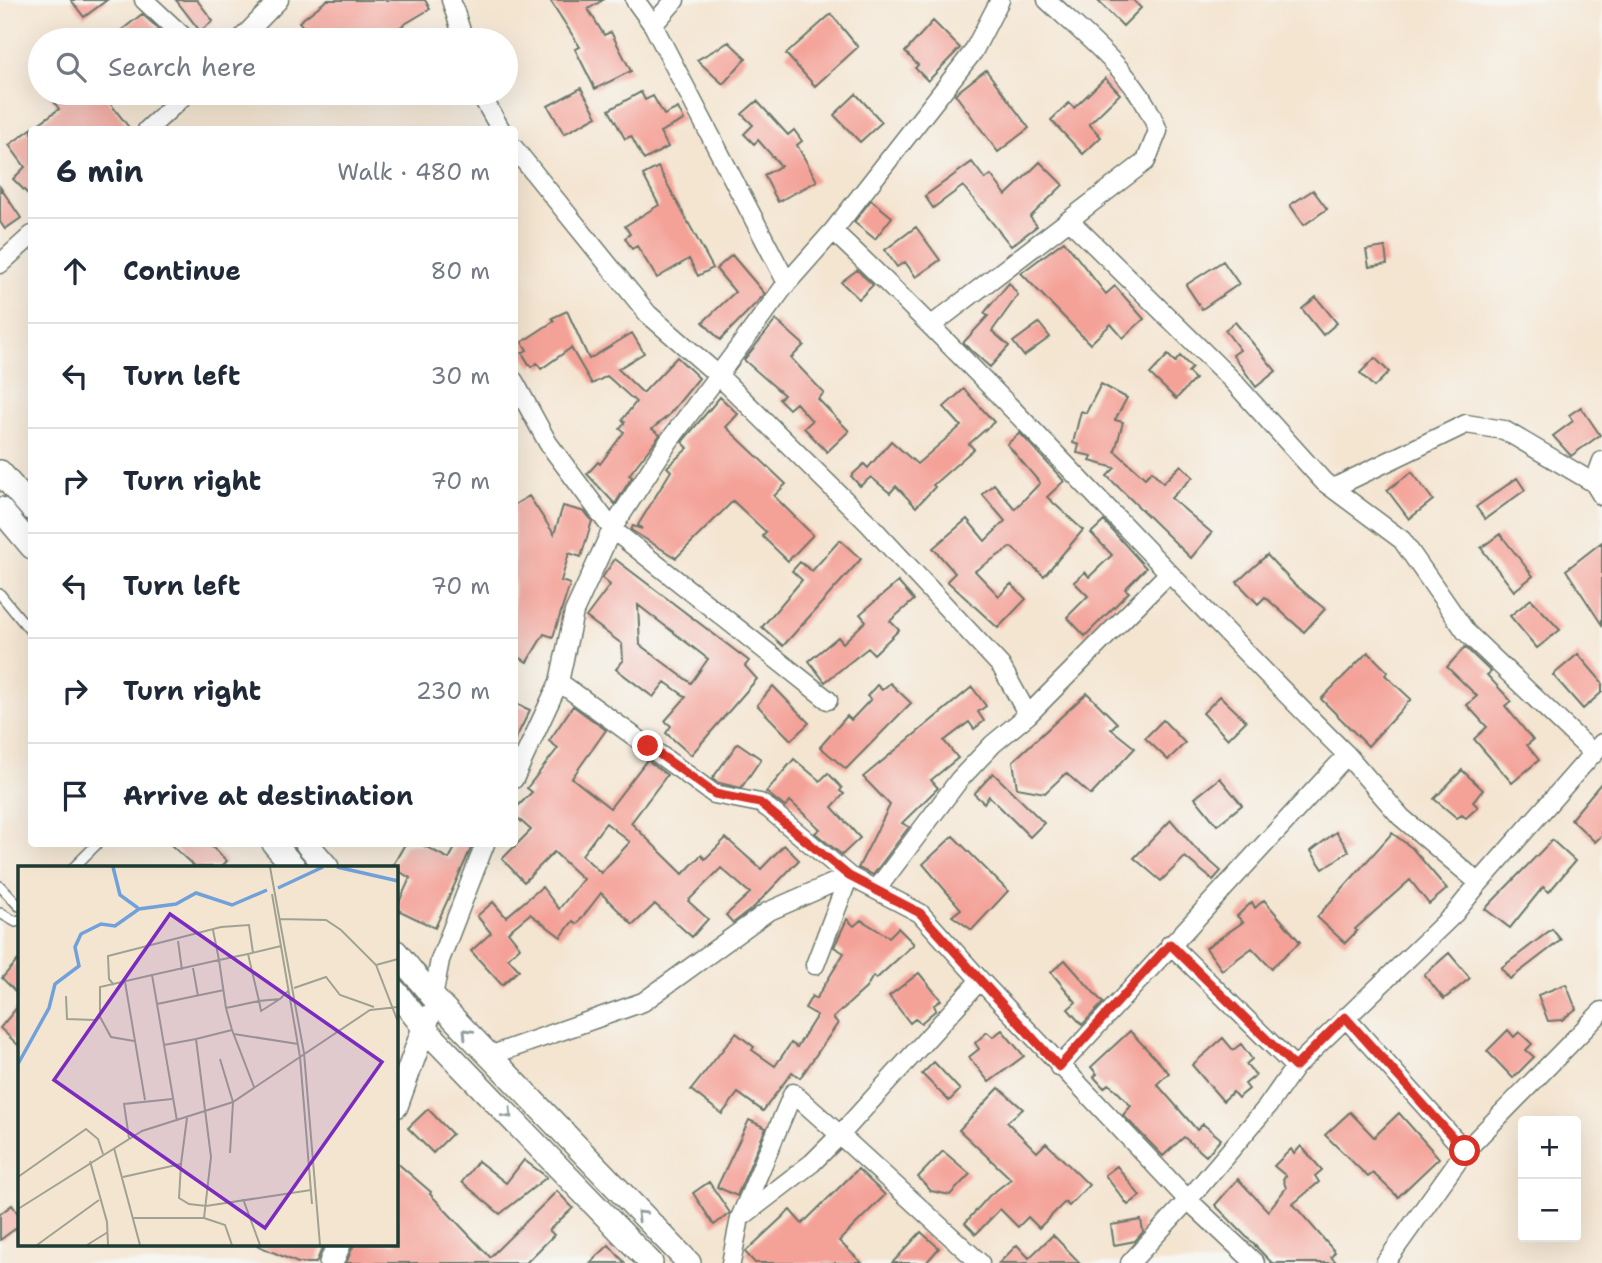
<!DOCTYPE html>
<meta charset="utf-8">
<style>
body{margin:0;font-family:"Shantell Sans",sans-serif;background:#f6f6f7;color:#1f2937}
.controls{position:absolute;right:21px;bottom:21px;display:grid;overflow:hidden;border-radius:7px;box-shadow:0 7px 28px #0002}
.controls button{width:63px;height:63px;display:grid;place-items:center;padding:0;border:0;border-bottom:2px solid #e0e1e3;background:#fff;color:#1f2937;font:35px sans-serif}
.stop{position:absolute;width:21px;height:21px;margin:-16px;border:5px solid #d93025;border-radius:50%;background:#fff}
.stop.end{background:#d93025;border-color:#fff;box-shadow:0 2px 7px #0008}
.list{margin:0;padding:0;list-style:none}
h2{display:flex;justify-content:space-between;align-items:center;height:91px;margin:0;padding:0 28px;font-size:30px}
h2 small{font-size:23px;font-weight:400;color:#747a83}
.list li{display:grid;grid-template-columns:46px 1fr auto;gap:21px;align-items:center;box-sizing:border-box;height:105px;padding:0 28px;border-top:2px solid #e0e1e3}
.list b{display:block;font-size:26px;white-space:nowrap}
.list em{font-size:23px;font-style:normal;color:#747a83}
.icon{flex:none;width:38px;height:38px;fill:none;stroke:currentColor;stroke-width:2;stroke-linecap:round;stroke-linejoin:round}
.map{position:relative;flex:none;width:1602px;height:1263px;overflow:hidden}
.search{position:absolute;background:#fff;box-shadow:0 7px 28px #0002;left:28px;top:28px;width:490px;height:77px;display:flex;align-items:center;gap:18px;box-sizing:border-box;padding:0 24px;border-radius:38px;color:#747a83;font-size:26px}
.panel{position:absolute;background:#fff;box-shadow:0 7px 28px #0002;left:28px;top:126px;width:490px;height:721px;border-radius:7px}
.map>svg:first-child{display:block}
.building{fill:#f4a298;fill-rule:evenodd}
.lines{fill:none;stroke-linecap:round;stroke-linejoin:round}
.service-casing{stroke:#6a786b;stroke-width:12}
.minor-casing{stroke:#6a786b;stroke-width:21}
.tertiary-casing{stroke:#6a786b;stroke-width:26}
.service{stroke:#fff;stroke-width:9}
.minor{stroke:#fff;stroke-width:18}
.tertiary{stroke:#fff;stroke-width:23}
.oneway{stroke:#8f9e9a}
.route{stroke:#d93025;stroke-width:9}
.inset-river{fill:none;stroke:#71a1db;stroke-width:3.5}
.inset-road{fill:none;stroke:#9fa292;stroke-width:2}
.view{fill:#7b2cbf;fill-opacity:0.15;stroke:#7b2cbf;stroke-width:3.5}
.inset-edge{fill:none;stroke:#1f3d34;stroke-width:3.5}
</style>
<div class="map">
<svg width="1602" height="1263" viewBox="0 0 1602 1263">
<rect width="100%" height="100%" fill="#f6f6f2"/>
<filter id="ink" filterUnits="userSpaceOnUse"><feTurbulence type="fractalNoise" baseFrequency=".0143" numOctaves="2"/><feDisplacementMap in="SourceGraphic" scale="14" xChannelSelector="R" yChannelSelector="G"/><feConvolveMatrix kernelMatrix="1 2 1 2 8 2 1 2 1" color-interpolation-filters="sRGB"/></filter>
<filter id="wash" filterUnits="userSpaceOnUse"><feTurbulence type="fractalNoise" baseFrequency=".00686" numOctaves="4" result="noise"/><feDisplacementMap in="SourceGraphic" scale="28" xChannelSelector="R" yChannelSelector="G"/><feGaussianBlur stdDeviation="1.57" result="paint"/><feColorMatrix in="noise" values="0 0 0 0 0 0 0 0 0 0 0 0 0 0 0 0 0 1.4 0 .05"/><feComposite in="paint" operator="in"/></filter>
<g filter="url(#wash)">
<rect width="100%" height="100%" fill="#f4e5d1"/>
<g id="blocks">
<path class="building" d="M71 0H107L84 17Z
M176 0H197L213 21 200 31Z
M327 0H425L430 9 378 40H314L299 22Z
M550 0H603L588 9 604 35 611 32 631 71 595 89 575 49 580 47Z
M1097 0H1133L1141 8 1123 26Z
M142 14 159 29 146 40H109Z
M831 14 858 47 815 86 786 54Z
M933 21 960 48 928 81 915 68 918 65 905 52Z
M729 42 746 58 723 84 697 60Z
M986 70 1029 128 998 152 955 94Z
M1105 78 1120 94 1089 124 1101 137 1083 154 1051 120 1069 103 1074 108Z
M581 88 597 116 564 134 548 106Z
M641 92 645 100 653 96 664 115 678 108 684 120 660 132 668 147 644 160 631 136 625 139 609 110Z
M48 93H102L131 130H32V198L13 179 25 167 9 145 59 109Z
M856 94 882 122 860 142 834 115Z
M757 101 788 135 794 130 802 141 797 145 817 181 778 202 764 175 781 166 758 140 754 144 744 134 753 125 742 114Z
M972 162 985 179 991 175 1006 195 1040 162 1063 185 1030 217 1037 226 1011 246 963 186 933 208 925 196Z
M658 167 713 268 698 276 689 259 657 278 637 246 632 249 625 238 630 234 625 226 659 205 643 175Z
M0 187 21 218 5 229 0 222Z
M1313 190 1327 209 1304 225 1290 205Z
M871 200 892 217 875 239 854 222Z
M916 227 940 260 916 277 905 262 897 267 885 250Z
M1064 241 1106 294 1115 286 1144 319 1123 338 1111 324 1090 344 1021 273Z
M1385 247 1387 264 1369 267 1366 250Z
M732 255 765 294 720 340 703 322 735 292 716 269Z
M1223 261 1239 284 1202 309 1186 285Z
M857 270 873 285 859 299 841 282Z
M1009 283 1018 295 992 331 1009 346 990 367 963 343 988 316 984 313Z
M1316 297 1337 323 1323 335 1302 309Z
M567 311 589 359 632 333 644 353 618 369 643 393 677 357 699 378 668 416 652 429 660 435 629 475 632 477 615 504 587 474 598 462 600 464 624 432 620 429 625 422 622 420 636 402 607 376 592 384 571 348 541 369 537 363 531 367 522 353 527 350 522 342 554 321 552 318Z
M776 320 804 345 791 358 824 393 818 399 849 431 827 452 804 428 812 421 796 403 789 409 779 399 784 395 744 360Z
M1235 322 1276 371 1256 387 1233 355 1240 350 1225 330Z
M1039 323 1050 337 1024 356 1013 342Z
M1168 355 1175 362 1180 356 1192 368 1188 372 1195 379 1176 399 1150 374Z
M1375 358 1389 372 1374 387 1360 373Z
M1101 384 1127 398 1115 420 1123 422 1115 451 1145 478 1152 471 1163 483 1181 465 1193 477 1171 498 1212 533 1191 558 1107 476 1115 468 1090 461 1092 456 1077 453 1079 445 1073 443 1081 411 1086 413Z
M964 389 994 422 969 444 974 449 933 485 935 487 916 507 896 486 890 493 871 477 860 486 851 476 864 464 868 468 891 441 917 464 961 426 944 407Z
M720 397 738 414 726 427 786 484 774 496 813 535 788 561 762 536 766 532 733 501 676 558 631 530 633 526 642 529 638 525 671 471 667 467 688 448 682 442Z
M1581 407 1600 435 1571 456 1553 436 1573 421 1569 415Z
M1020 433 1064 481 1047 497 1083 530 1044 576 1011 547 975 571 999 596 1011 584 1026 599 998 628 947 581 955 573 933 548 967 519 985 541 1005 521 982 494 994 484 1015 509 1040 483 1007 444Z
M1412 472 1433 500 1409 519 1387 490Z
M1517 478 1525 490 1485 519 1476 507Z
M529 496 554 534 563 506 585 512 592 521 581 557 569 553 561 581 570 584 553 637 544 634 527 662 514 654V505Z
M1104 521 1146 568 1125 589 1129 592 1085 636 1067 617 1088 596 1074 582 1085 572 1089 577 1112 555 1091 533Z
M1500 534 1533 576 1514 591 1481 548Z
M840 540 861 559 783 646 762 627 802 580 792 571 800 562 812 571Z
M1602 542V625L1566 570Z
M1267 555 1293 583 1325 609 1304 632 1265 597 1258 604 1237 582Z
M615 559 749 661 745 666 757 679 691 755 666 733 671 726 665 721 686 697 665 682 653 697 616 669 623 661 622 644 586 617 610 585 602 578ZM638 605 708 659 691 683 640 645Z
M898 582 914 600 890 621 899 630 874 654 868 648 825 682 809 661 838 637 843 643 866 621 860 614Z
M1531 599 1560 630 1537 648 1510 616Z
M1465 647 1491 672 1487 675 1511 701 1505 706 1533 740 1527 745 1539 760 1512 783 1474 739 1487 727 1467 705 1477 696 1447 667Z
M1368 652 1388 672 1385 675 1411 699 1368 746 1321 699Z
M1578 654 1602 682V692L1583 709 1553 675Z
M890 683 911 703 846 769 820 747 847 716 851 720 871 699 867 696 877 685 882 690Z
M773 686 809 723 791 740 757 705Z
M972 687 986 706 978 712 984 721 974 729 969 722 944 741 958 758 931 780 938 788 902 823 909 827 873 875 858 868 890 805 863 777Z
M1087 693 1117 723 1111 729 1135 748 1091 795 1066 773 1045 793 1017 788 1013 761Z
M1220 696 1246 721 1228 739 1203 713Z
M514 703 530 710 514 742Z
M573 706 606 730 572 778 610 808 647 760 667 775 631 823 683 874 701 855 705 859 726 838 761 869 784 845 799 860 753 908 733 923 726 915 750 893 721 868 688 901 708 919 692 937 655 904 633 925 601 893 577 924 573 921 561 937 530 914 508 932 520 947 508 958 519 970 502 985 471 951 491 933 477 916 493 902 506 917 542 887 559 909 583 879 554 852 524 882 502 859 531 830 514 815V810L532 792 527 788 558 748 549 741ZM606 823 630 842 601 873 582 855Z
M1163 720 1185 743 1168 760 1145 738Z
M738 743 761 759 741 788 719 783 712 779Z
M794 759 820 781 828 773 842 788 840 791 844 794 832 807 860 838 842 855 815 833 820 829 790 801 785 807 766 792Z
M1462 770 1483 790 1473 802 1478 807 1466 818 1462 815 1457 818 1434 799Z
M993 773 1044 823 1030 837 989 796 984 803 974 794Z
M1220 778 1242 805 1217 825 1195 798Z
M1602 782V835L1595 842 1571 819Z
M1171 820 1195 848 1221 871 1213 880 1185 857 1161 881 1134 858Z
M1336 832 1349 851 1323 869 1311 851Z
M1392 833 1412 848 1447 889 1429 904 1410 880 1355 929 1357 931 1345 943 1317 917Z
M953 836 1008 891 972 930 952 916 961 909 923 864Z
M1552 840 1575 861 1549 892 1543 887 1510 928 1485 909Z
M170 844H209L227 861 221 867H195Z
M405 844H421L449 859 457 844H473L435 928 396 909 410 878 392 867Z
M1264 900 1300 942 1271 968 1252 948 1222 970 1206 948 1243 922 1237 916 1252 902 1255 908Z
M847 919 854 926 861 920 889 937 898 928 914 944 876 979 873 976 866 988 833 1018 838 1023 800 1078 792 1072 763 1111 738 1093 722 1114 691 1090 736 1033 754 1047 752 1050 775 1066 791 1043 797 1047 817 1015 805 1008 812 996 816 999 844 953 834 947Z
M1552 929 1561 940 1510 979 1501 968Z
M1449 953 1470 978 1444 999 1424 975Z
M19 959V995L2 978Z
M1065 960 1103 1003 1082 1025 1068 1009 1076 1002 1051 972Z
M919 973 941 1000 934 1005 936 1010 921 1023 915 1019 910 1023 889 996Z
M1566 984 1576 1009 1562 1020 1548 1021 1538 995Z
M19 1005V1046L0 1028Z
M1002 1030 1024 1056 989 1082 969 1057 979 1049 975 1043 987 1032 993 1037Z
M1508 1030 1514 1037 1519 1032 1532 1044 1526 1050 1534 1057 1513 1078 1487 1051Z
M1130 1031 1169 1073 1157 1084 1197 1130 1203 1124 1221 1139 1206 1156 1184 1137 1163 1156 1123 1115 1131 1106 1115 1089 1108 1084 1104 1088 1094 1077 1097 1074 1091 1067Z
M1223 1038 1233 1050 1241 1044 1252 1059 1246 1064 1256 1075 1245 1084 1249 1089 1238 1098 1233 1092 1223 1101 1192 1065Z
M934 1062 960 1090 949 1101 922 1074Z
M999 1088 1023 1109 1007 1122 1037 1152 1046 1143 1089 1185 1069 1206 1065 1202 1039 1228 1028 1217 1018 1227 1000 1209 976 1234 965 1223 989 1196 1011 1179 959 1130Z
M428 1109 452 1134 433 1153 408 1128Z
M1350 1112 1374 1137 1399 1113 1439 1158 1398 1197 1373 1173 1368 1177 1325 1135Z
M749 1120 766 1128 737 1196 717 1187Z
M1301 1146 1322 1170 1315 1176 1319 1182 1293 1204 1335 1252 1331 1257 1337 1263H1272L1215 1205 1238 1179 1268 1211 1286 1188 1283 1179 1286 1176 1274 1166 1291 1149 1294 1154Z
M943 1151 970 1174 950 1195 931 1191 918 1177Z
M524 1160 547 1177 500 1214 462 1182 478 1161 506 1183Z
M396 1162 431 1192 430 1194 490 1257 557 1191 573 1208 549 1230 554 1235 526 1263H346L354 1244H396Z
M1117 1166 1140 1196 1128 1205 1105 1175Z
M858 1169 885 1195 839 1241 862 1263H755L745 1252 790 1210 802 1224Z
M709 1182 730 1213 714 1225 693 1193Z
M12 1205 19 1215V1226L0 1240V1214Z
M1141 1220 1143 1232 1135 1241 1114 1245 1111 1225Z
M921 1232 939 1248 926 1263H892Z
M1053 1235 1080 1263H999L1017 1245 1029 1258Z
M254 1244H324L316 1263H298Z
M609 1245 625 1263H590Z"/>
</g>
</g>
<g filter="url(#ink)">
<use href="#blocks" fill-opacity="0" stroke="#6a786b" stroke-width="2"/>
<g class="lines">
<defs>
<path id="service" d="M0 594 32 633
M74 867 97 844
M0 886 19 906
M0 913 16 922 19 920"/>
<path id="minor" d="M144 0 187 40
M451 0 464 40
M635 0 653 25
M675 0 653 25 787 283
M240 40 279 0
M480 93 501 130
M147 130 187 93
M514 148 648 314 718 375 869 524 1001 666 1028 715 993 744 959 780 876 890 849 876 769 809 760 803 714 794 559 682
M1070 221 1232 380 1324 482 1402 540 1466 632 1594 754
M833 231C1011 399 1173 583 1347 755
M0 264 32 235
M932 325 1146 161 1158 131C1139 77 1088 38 1047 0
M514 381 548 443 612 529 828 700
M1602 461 1594 483 1602 496
M1333 488 1466 424 1504 430 1594 483
M1028 715 1169 573
M514 779 559 682 574 612 612 529 669 441 787 283 833 231 973 52 1000 0
M1479 883 1602 743
M876 890 920 913 980 980 840 1135 980 1263
M1170 944 1295 1067
M815 965 849 876
M980 980 1188 1200 1130 1263
M433 997 440 960 485 844
M1345 1017 1465 1151
M489 1056 643 1002 767 912 849 876
M1059 1067 1347 755 1401 817 1479 883 1455 913 1295 1067 1267 1107 1188 1200 1255 1263
M731 1263 740 1218 812 1163 840 1135 793 1093 740 1218
M1385 1263 1465 1151 1602 1011"/>
<path id="tertiary" d="M0 472 32 509
M0 509 32 547
M274 844 294 867
M307 844 327 867
M396 952 433 997 689 1263
M396 992 425 1029 651 1263
M396 1106 428 1017
M331 1263 339 1244"/>
</defs>
<use href="#service" class="service-casing"/>
<use href="#minor" class="minor-casing"/>
<use href="#tertiary" class="tertiary-casing"/>
<use href="#service" class="service"/>
<use href="#minor" class="minor"/>
<use href="#tertiary" class="tertiary"/>
</g>
<defs><path id="oneway-chevron" d="M-2-3.5L2.5 0L-2 3.5" fill="none" stroke-width="1.6" stroke-linecap="round" stroke-linejoin="round" transform="scale(1.75)"/></defs>
<g class="oneway">
<use href="#oneway-chevron" transform="translate(467 1033) rotate(-134)"/>
<use href="#oneway-chevron" transform="translate(508 1114) rotate(46)"/>
<use href="#oneway-chevron" transform="translate(641 1215) rotate(-135)"/>
</g>
</g>
<g class="lines" filter="url(#ink)">
<path class="route" d="M648 746 715 794 760 803 849 876 920 913 1059 1067 1170 944 1295 1067 1345 1017 1465 1151"/>
</g>
<g transform="translate(18 866)">
<rect width="380" height="380" fill="#f4e5d1"/>
<path class="inset-river" d="M95 1 102 29 120 42M319 1 380 15M260 22 305 1M0 198 31 142 37 118 61 100 57 81 63 68 83 58 97 60 121 43 158 38 178 27 214 39 249 24"/>
<path class="inset-road" d="M252 1 286 187 302 379M254 28 282 191 294 338M262 53 308 54 323 64 358 99 380 156M195 64 201 94 134 109 139 138 206 124M160 75 164 104M358 99 380 93M175 102 180 130M107 116 127 234M96 119 91 113 90 90 203 61 231 59 235 87M276 122 308 111 322 129 356 141M48 130 49 153 77 154 82 151V121L134 109M262 133 243 145 241 135 262 133 271 124M139 138 159 255M208 142 201 94 230 88M82 151 93 171 116 175M214 164 208 142 241 135 230 88 263 80M216 168 280 178M146 179 178 173M202 193 215 236 212 287M111 272 106 238 154 233M96 282 122 379M72 295 89 356 90 379M163 298 161 332 171 338 188 340 293 324M0 311 68 263 80 273 85 288M105 311 163 298 169 252M225 333 242 379M0 343 124 265 215 236 352 144 380 141M115 352H186M19 379 81 334M69 379 90 366M214 379 207 359 186 352 193 291 178 173 214 164 236 221"/>
<path class="view" d="M152 48 364 196 247 362 36 214Z"/>
<rect width="380" height="380" class="inset-edge"/>
</g>
</svg>
<div class="controls">
<button>+</button>
<button>−</button>
</div>
<div class="stop" style="left:1465px;top:1151px"></div>
<div class="stop end" style="left:648px;top:746px"></div>
<div class="search"><svg class="icon" aria-label="search" viewBox="0 0 24 24"><circle cx="10" cy="10" r="6"/><path d="M15 15l6 6"/></svg>Search here</div>
<section class="panel">
<h2>6 min<small>Walk · 480 m</small></h2>
<ul class="list">
<li><svg class="icon" aria-label="ahead" viewBox="0 0 24 24"><path d="M12 20V5M6 11l6-6 6 6"/></svg><div><b>Continue</b></div><em>80 m</em></li>
<li><svg class="icon" aria-label="left" viewBox="0 0 24 24"><path d="M17 20v-9H6M10 6l-5 5 5 5"/></svg><div><b>Turn left</b></div><em>30 m</em></li>
<li><svg class="icon" aria-label="right" viewBox="0 0 24 24"><path d="M7 20v-9h11M14 6l5 5-5 5"/></svg><div><b>Turn right</b></div><em>70 m</em></li>
<li><svg class="icon" aria-label="left" viewBox="0 0 24 24"><path d="M17 20v-9H6M10 6l-5 5 5 5"/></svg><div><b>Turn left</b></div><em>70 m</em></li>
<li><svg class="icon" aria-label="right" viewBox="0 0 24 24"><path d="M7 20v-9h11M14 6l5 5-5 5"/></svg><div><b>Turn right</b></div><em>230 m</em></li>
<li><svg class="icon" aria-label="arrive" viewBox="0 0 24 24"><path d="M6 21V4h12l-3 4 3 4H6"/></svg><div><b>Arrive at destination</b></div></li>
</ul>
</section>
</div>
